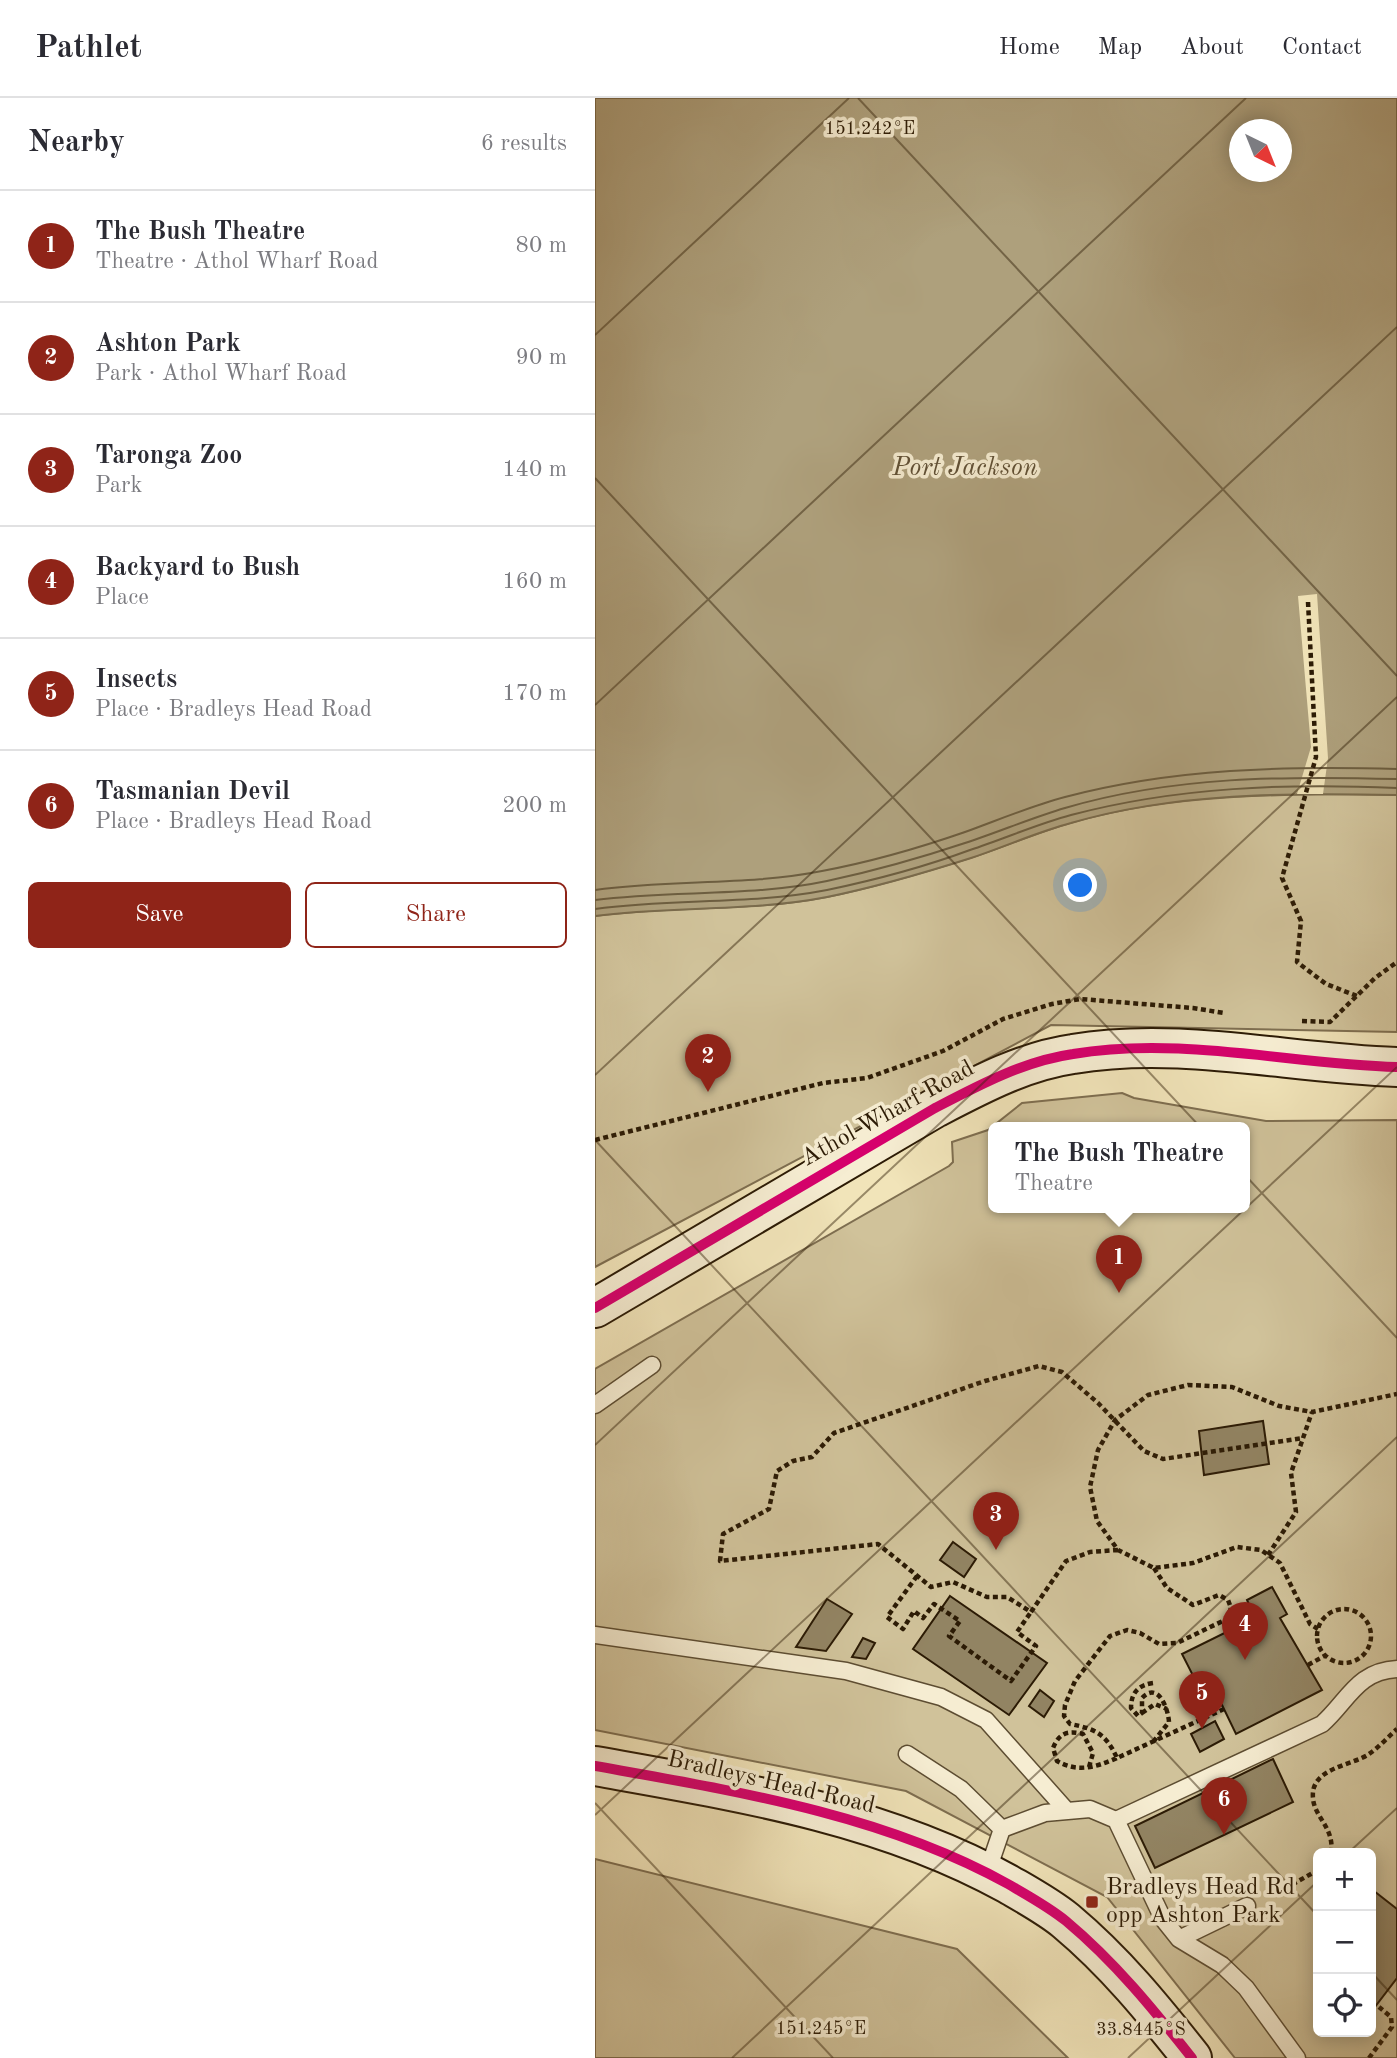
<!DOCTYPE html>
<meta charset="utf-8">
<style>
body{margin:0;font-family:"Old Standard TT",serif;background:#f7f7f7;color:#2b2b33}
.controls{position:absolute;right:21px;bottom:21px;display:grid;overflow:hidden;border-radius:10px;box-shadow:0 4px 18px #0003}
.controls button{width:63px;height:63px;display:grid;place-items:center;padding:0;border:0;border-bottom:2px solid #e1e1e2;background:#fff;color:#2b2b33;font:35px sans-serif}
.compass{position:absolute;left:634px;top:21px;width:63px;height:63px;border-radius:50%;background:#fff;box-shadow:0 4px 18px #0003;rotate:137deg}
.you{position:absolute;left:486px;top:788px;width:24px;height:24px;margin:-18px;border:5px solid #fff;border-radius:50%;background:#1a73e8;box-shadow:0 0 0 10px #1a73e833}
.badge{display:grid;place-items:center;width:46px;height:46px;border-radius:50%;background:#8f2418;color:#fff;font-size:23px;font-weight:700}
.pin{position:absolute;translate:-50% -58px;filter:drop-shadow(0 2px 4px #0008)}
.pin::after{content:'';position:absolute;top:37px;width:24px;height:21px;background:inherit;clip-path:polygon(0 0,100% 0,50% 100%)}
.popup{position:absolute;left:393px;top:1024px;width:262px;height:91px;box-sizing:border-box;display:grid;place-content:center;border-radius:10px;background:#fff;filter:drop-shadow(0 2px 5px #0005);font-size:23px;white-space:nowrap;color:#7c7c81}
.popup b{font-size:26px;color:#2b2b33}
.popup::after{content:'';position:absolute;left:50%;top:100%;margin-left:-14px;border:14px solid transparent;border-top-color:#fff}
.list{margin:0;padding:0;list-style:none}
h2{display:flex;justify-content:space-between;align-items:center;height:91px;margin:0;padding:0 28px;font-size:30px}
h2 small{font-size:23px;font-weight:400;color:#7c7c81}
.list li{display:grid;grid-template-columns:46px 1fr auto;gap:21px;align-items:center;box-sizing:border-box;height:112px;padding:0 28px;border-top:2px solid #e1e1e2}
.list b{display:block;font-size:26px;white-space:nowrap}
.list p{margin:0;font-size:23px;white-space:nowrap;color:#7c7c81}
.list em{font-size:23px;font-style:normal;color:#7c7c81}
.actions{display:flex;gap:14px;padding:21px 28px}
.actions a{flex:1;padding:16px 0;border:2px solid #8f2418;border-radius:10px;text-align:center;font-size:24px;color:#8f2418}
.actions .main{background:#8f2418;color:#fff}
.icon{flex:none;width:38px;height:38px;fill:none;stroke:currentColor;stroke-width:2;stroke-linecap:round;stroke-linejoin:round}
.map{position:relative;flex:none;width:802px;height:1960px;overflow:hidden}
header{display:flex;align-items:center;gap:42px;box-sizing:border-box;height:98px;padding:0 35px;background:#fff;border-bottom:2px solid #e1e1e2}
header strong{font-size:33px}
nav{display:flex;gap:38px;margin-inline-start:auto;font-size:24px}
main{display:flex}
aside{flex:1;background:#fff}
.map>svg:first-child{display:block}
.green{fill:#d0c29a;stroke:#7e6e50;stroke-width:2;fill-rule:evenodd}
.water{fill:#aea07c;stroke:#7a6b4c;stroke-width:2;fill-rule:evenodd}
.pier{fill:#f1e4b9}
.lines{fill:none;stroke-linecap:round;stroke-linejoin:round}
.shore{stroke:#6d5e40;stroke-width:2}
.building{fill:#928463;stroke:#2c1b05;stroke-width:2}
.lane-casing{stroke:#5d4d32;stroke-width:19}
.secondary-casing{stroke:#2c1b05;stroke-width:42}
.path{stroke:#2c1b05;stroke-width:4.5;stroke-dasharray:5 3.5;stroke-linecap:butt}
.lane{stroke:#f6edd2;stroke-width:16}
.secondary{stroke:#f6edd2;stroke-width:38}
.cycleway-casing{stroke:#f6edd2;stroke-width:15}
.cycleway{stroke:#d6006c;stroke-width:10}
.ticks{fill:none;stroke:#2c1b05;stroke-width:2;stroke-opacity:0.45}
.poi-dot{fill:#8f2418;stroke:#f6edd2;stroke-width:2.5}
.labels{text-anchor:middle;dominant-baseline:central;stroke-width:7;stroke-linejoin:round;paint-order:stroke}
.street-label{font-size:24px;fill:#2c1b05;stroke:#f6edd2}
.poi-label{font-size:24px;fill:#2c1b05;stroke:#f6edd2;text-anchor:start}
.water-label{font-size:26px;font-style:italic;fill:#605035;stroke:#f6edd2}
.ticks-label{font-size:18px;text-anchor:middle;fill:#2c1b05;stroke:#f6edd2;stroke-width:7;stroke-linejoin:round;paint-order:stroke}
</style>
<header>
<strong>Pathlet</strong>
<nav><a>Home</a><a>Map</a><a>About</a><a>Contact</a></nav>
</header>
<main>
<aside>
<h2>Nearby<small>6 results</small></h2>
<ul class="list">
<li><span class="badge">1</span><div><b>The Bush Theatre</b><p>Theatre · Athol Wharf Road</p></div><em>80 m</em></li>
<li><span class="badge">2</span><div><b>Ashton Park</b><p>Park · Athol Wharf Road</p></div><em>90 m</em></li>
<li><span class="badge">3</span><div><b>Taronga Zoo</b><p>Park</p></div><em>140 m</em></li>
<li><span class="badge">4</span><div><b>Backyard to Bush</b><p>Place</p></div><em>160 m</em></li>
<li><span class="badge">5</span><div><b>Insects</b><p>Place · Bradleys Head Road</p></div><em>170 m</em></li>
<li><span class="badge">6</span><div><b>Tasmanian Devil</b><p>Place · Bradleys Head Road</p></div><em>200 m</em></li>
</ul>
<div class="actions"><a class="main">Save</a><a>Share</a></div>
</aside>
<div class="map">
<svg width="802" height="1960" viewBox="0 0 802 1960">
<rect width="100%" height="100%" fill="#f1e4b9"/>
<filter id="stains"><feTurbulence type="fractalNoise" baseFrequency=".00286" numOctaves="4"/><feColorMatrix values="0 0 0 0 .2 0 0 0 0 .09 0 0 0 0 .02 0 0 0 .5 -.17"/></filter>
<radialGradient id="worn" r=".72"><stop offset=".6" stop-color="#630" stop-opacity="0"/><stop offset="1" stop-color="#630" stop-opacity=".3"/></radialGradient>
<path class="green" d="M737 696 802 697V934L456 927 0 1169V818C77 807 155 814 232 799 280 789 328 775 375 760 409 749 441 735 475 725 561 700 649 697 737 696Z
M527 995 539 1000 671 1023 802 1022V1960H640L512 1799 311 1693 0 1632V1271L354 1068 358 1064 357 1044 393 1032 427 1005ZM398 1029H650V1109H398ZM723 1755H776V1934H723Z
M0 1761 362 1851 473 1960H0Z"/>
<path class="water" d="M0 0H802V697C692 695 582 694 476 725 442 734 409 749 376 760 329 775 281 789 232 799 155 814 77 808 0 818ZM645 32H687V74H645Z"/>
<path class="pier" d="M722 496 733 660 728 696H702L716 649 703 498Z"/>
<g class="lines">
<path class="shore" d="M0 792C76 781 152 788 227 773 275 764 324 750 370 734 403 722 436 708 470 699 580 670 690 668 802 671
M0 802C77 792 156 799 232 783 279 773 325 760 370 745 404 734 436 720 470 710 578 678 691 678 802 681
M0 811C77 800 155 807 232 792 280 782 329 769 375 752 409 741 442 726 476 717 582 689 693 685 802 690"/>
</g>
<path class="building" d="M668 1323 674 1366 609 1377 604 1333Z
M358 1444 381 1461 369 1479 345 1462Z
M677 1489 692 1516 685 1520 727 1592 641 1636 627 1607 616 1613 587 1556 660 1520 652 1502Z
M355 1498 452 1565 414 1617 318 1551Z
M232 1501 257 1516 231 1553 201 1549Z
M268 1540 280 1545 271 1561 257 1559Z
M445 1592 459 1603 449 1619 434 1608Z
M620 1623 629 1641 605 1654 596 1636Z
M678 1661 698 1704 560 1770 540 1728Z
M779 1793 802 1811V1880L776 1914V1797Z"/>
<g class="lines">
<defs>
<path id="lane" d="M0 1307 57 1267
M0 1537 251 1573 346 1599 391 1622 472 1713
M312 1656 366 1691 407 1731 392 1775
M521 1722 568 1821 584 1841 627 1867 651 1890 702 1960
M407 1731 450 1715 495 1711 521 1722 727 1626C753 1603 762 1573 802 1571
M584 1841 652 1808"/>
<path id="secondary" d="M0 1210 340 1010C384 987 429 963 478 956 586 938 695 966 802 969
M0 1668C140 1693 287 1716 413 1786 432 1797 454 1809 471 1823 520 1864 558 1911 597 1960"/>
</defs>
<use href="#lane" class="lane-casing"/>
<use href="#secondary" class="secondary-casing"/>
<path class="path" d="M713 504 721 659 687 780 706 823 702 864 731 886 762 898
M707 923 735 924 780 880 802 864
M0 1042 228 985 272 980 348 953 408 921 457 906 485 901 598 910 629 915
M523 1452 495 1454 471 1463 436 1514 412 1499H392L358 1484 336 1489 283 1446 125 1463 128 1436 174 1411 182 1373 198 1363 217 1359 239 1335 390 1283 444 1268 467 1274 503 1305 549 1353 568 1361 708 1340
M673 1457 701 1414 696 1375 717 1314
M559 1470 572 1490 598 1507 624 1497 633 1502 636 1510 632 1521 582 1545 564 1546 545 1535 532 1532 515 1538 480 1583 470 1607 469 1618 475 1626C501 1631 511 1636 522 1660L629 1611
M322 1478 292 1519 308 1531 319 1513 328 1520 339 1506 365 1523 354 1538 416 1583 441 1548 422 1534 436 1514
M722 1538a27 27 0 1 1 54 0a27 27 0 1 1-54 0Z
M723 1531 715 1526 685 1465 666 1452 642 1449 598 1465 559 1470 523 1452 502 1423 495 1389 503 1352 520 1322 553 1297 593 1287 637 1289 684 1308 717 1314 802 1296
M713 1567 731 1557
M558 1585C543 1587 536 1595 536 1610L543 1618 547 1615V1600C563 1583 573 1610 574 1624L558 1644
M547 1615 560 1606 572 1611
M494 1669 498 1655 488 1636C473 1632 464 1635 458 1650L462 1663C483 1675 501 1669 522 1660
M736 1755C740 1730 719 1719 718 1700 715 1670 756 1668 774 1656 784 1649 793 1639 802 1631
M675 1780 682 1795 723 1772
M774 1960 797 1929 796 1919 784 1909"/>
<use href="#lane" class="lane"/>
<use href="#secondary" class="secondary"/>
<defs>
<path id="cycleway" d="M0 1210 340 1010C384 987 429 963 478 956 586 938 695 966 802 969
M0 1668C140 1693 287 1716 413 1786 432 1797 454 1809 471 1823 520 1864 558 1911 597 1960"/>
</defs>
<use href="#cycleway" class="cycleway-casing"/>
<use href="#cycleway" class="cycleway"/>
</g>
<path class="ticks" d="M263 0 802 578M0 237 254 0M0 380 802 1240M0 607 651 0M0 977 802 229M0 1042 723 1818M0 1347 802 599M0 1705 238 1960M0 1717 802 969M753 1755 802 1710M776 1874 802 1902M137 1960 802 1339M533 1960 723 1783"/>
<rect class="poi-dot" x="490" y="1797" width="14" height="14" rx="3.5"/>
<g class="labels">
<g class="street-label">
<text transform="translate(293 1016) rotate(-29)">Athol Wharf Road</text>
<text transform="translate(176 1685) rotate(13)">Bradleys Head Road</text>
</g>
<g class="poi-label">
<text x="511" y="1790">Bradleys Head Rd<tspan x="511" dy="28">opp Ashton Park</tspan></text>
</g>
<g class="water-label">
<text x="370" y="370">Port Jackson</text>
</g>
</g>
<g class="ticks-label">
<text x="275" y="36">151.242°E</text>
<text x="226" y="1936">151.245°E</text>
<text x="546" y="1937">33.8445°S</text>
</g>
<rect width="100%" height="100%" filter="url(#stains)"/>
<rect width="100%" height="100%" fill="url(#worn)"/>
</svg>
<div class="controls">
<button>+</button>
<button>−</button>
<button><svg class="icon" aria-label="locate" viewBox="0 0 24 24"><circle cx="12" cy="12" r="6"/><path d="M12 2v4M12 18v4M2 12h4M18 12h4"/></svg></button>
</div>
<svg class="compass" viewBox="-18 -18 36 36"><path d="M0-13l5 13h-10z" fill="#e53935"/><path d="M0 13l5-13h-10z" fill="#7c7c81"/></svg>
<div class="you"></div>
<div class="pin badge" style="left:524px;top:1195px">1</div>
<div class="popup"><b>The Bush Theatre</b>Theatre</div>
<div class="pin badge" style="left:113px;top:994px">2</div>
<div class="pin badge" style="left:401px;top:1452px">3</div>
<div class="pin badge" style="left:650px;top:1562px">4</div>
<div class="pin badge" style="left:607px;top:1631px">5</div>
<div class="pin badge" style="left:629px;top:1737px">6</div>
</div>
</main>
